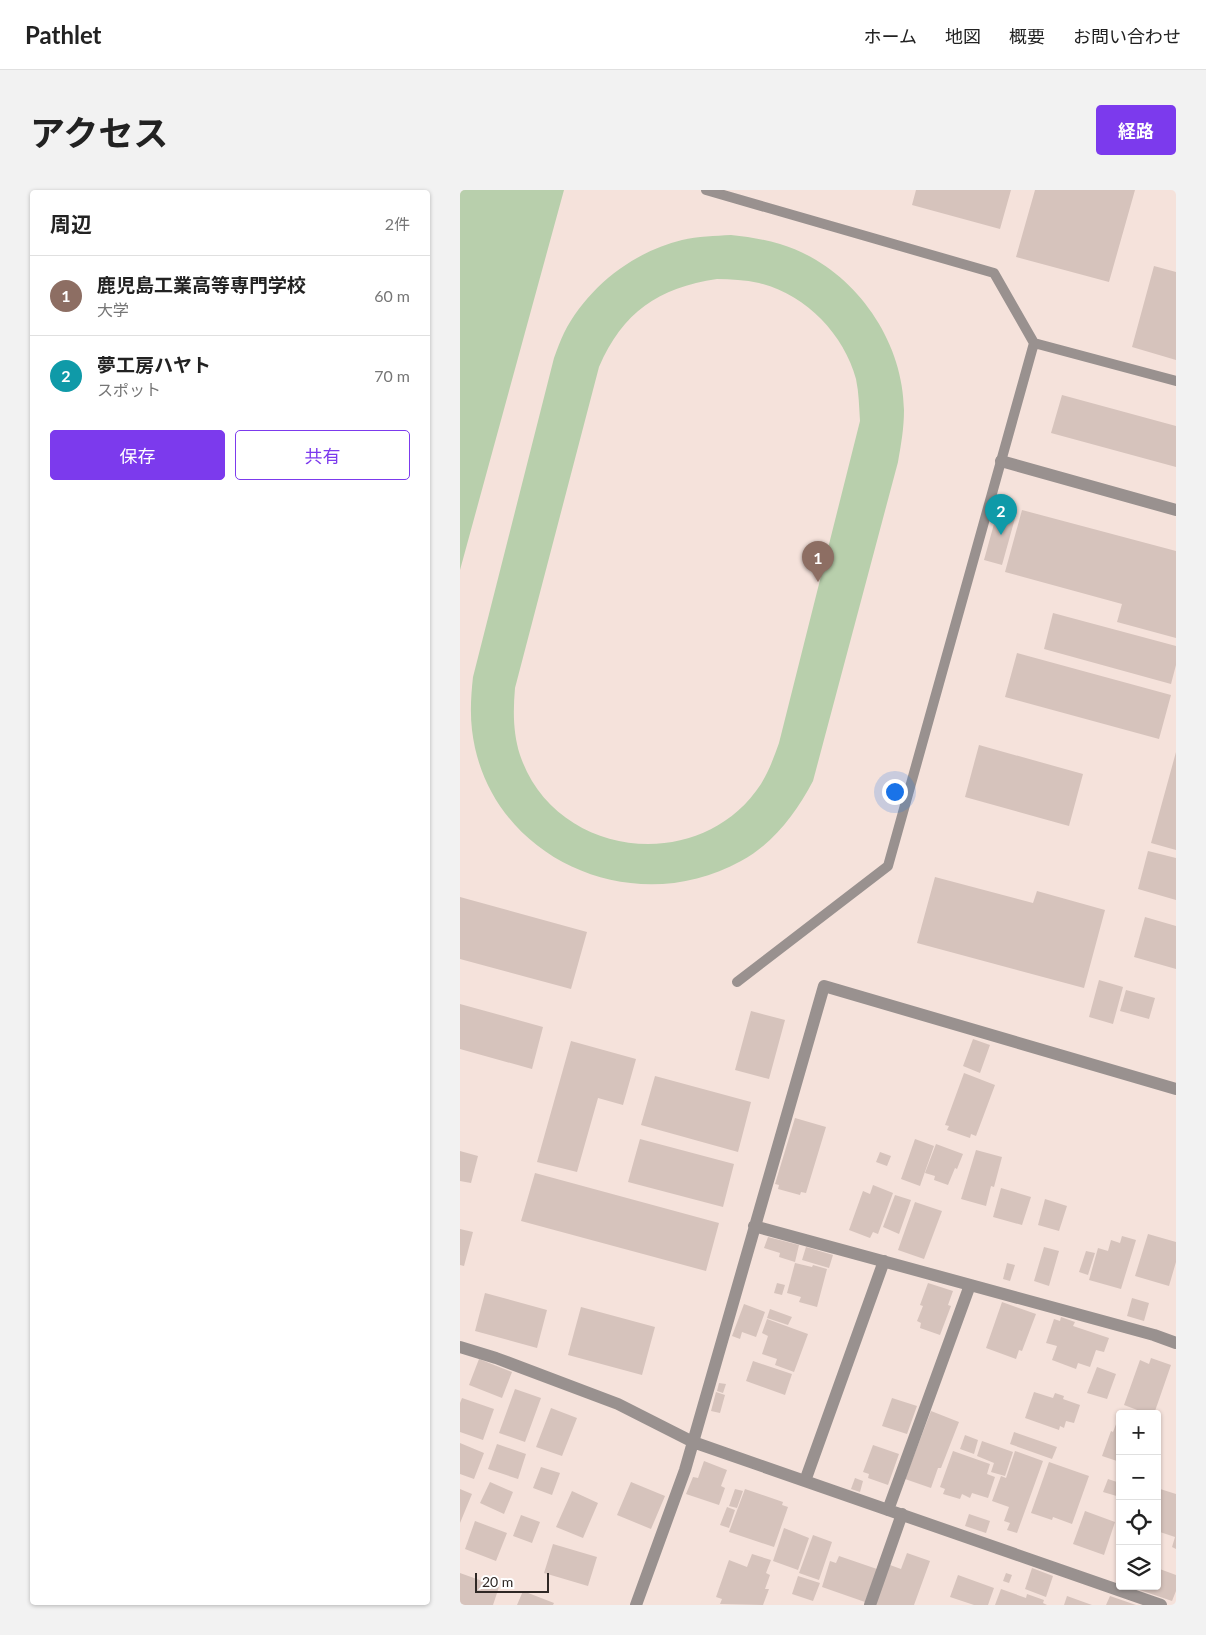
<!DOCTYPE html>
<html lang="ja">
<meta charset="utf-8">
<style>
body{margin:0;font-family:Lato,"Noto Sans JP",sans-serif;background:#f2f2f2;color:#222}
.controls{position:absolute;right:15px;bottom:15px;display:grid;overflow:hidden;border-radius:5px;box-shadow:0 1px 4px #0004}
.controls button{width:45px;height:45px;display:grid;place-items:center;padding:0;border:0;border-bottom:1px solid #e0e0e0;background:#fff;color:#222;font:25px sans-serif}
.scale{position:absolute;left:15px;bottom:12px;width:74px;box-sizing:border-box;padding-left:5px;border:2px solid #2f2825;border-top:0;font-size:14px;line-height:18px;white-space:nowrap;color:#2f2825;-webkit-text-stroke:4px #fff;paint-order:stroke}
.you{position:absolute;left:434px;top:601px;width:18px;height:18px;margin:-12px;border:4px solid #fff;border-radius:50%;background:#1a73e8;box-shadow:0 0 0 8px #1a73e833}
.badge{display:grid;place-items:center;width:32px;height:32px;border-radius:50%;background:#7c3aed;color:#fff;font-size:16px;font-weight:700}
.pin{position:absolute;translate:-50% -41px;filter:drop-shadow(0 1px 2px #0008)}
.pin::after{content:'';position:absolute;top:26px;width:18px;height:15px;background:inherit;clip-path:polygon(0 0,100% 0,50% 100%)}
.list{margin:0;padding:0;list-style:none}
h2{display:flex;justify-content:space-between;align-items:center;height:65px;margin:0;padding:0 20px;font-size:21px}
h2 small{font-size:16px;font-weight:400;color:#767676}
.list li{display:grid;grid-template-columns:32px 1fr auto;gap:15px;align-items:center;box-sizing:border-box;height:80px;padding:0 20px;border-top:1px solid #e0e0e0}
.list b{display:block;font-size:19px;white-space:nowrap}
.list p{margin:0;font-size:16px;white-space:nowrap;color:#767676}
.list em{font-size:16px;font-style:normal;color:#767676}
.actions{display:flex;gap:10px;padding:15px 20px}
.actions a{flex:1;padding:11px 0;border:1px solid #7c3aed;border-radius:5px;text-align:center;font-size:18px;color:#7c3aed}
.actions .main{background:#7c3aed;color:#fff}
.icon{flex:none;width:28px;height:28px;fill:none;stroke:currentColor;stroke-width:2;stroke-linecap:round;stroke-linejoin:round}
.map{position:relative;flex:none;width:716px;height:1415px;overflow:hidden;border-radius:5px}
header{display:flex;align-items:center;gap:30px;box-sizing:border-box;height:70px;padding:0 25px;background:#fff;border-bottom:1px solid #e0e0e0}
header strong{font-size:24px}
nav{display:flex;gap:28px;margin-inline-start:auto;font-size:18px}
.intro{display:flex;align-items:center;justify-content:space-between;box-sizing:border-box;height:120px;padding:0 30px}
h1{margin:0;font-size:35px}
.button{padding:12px 22px;border-radius:5px;background:#7c3aed;color:#fff;font-size:18px;font-weight:700}
main{display:flex;gap:30px;padding:0 30px}
aside{flex:1;background:#fff;border-radius:5px;box-shadow:0 1px 4px #0004}
.map>svg:first-child{display:block}
.green{fill:#b8cfac;fill-rule:evenodd}
.building{fill:#d6c3bc}
.lines{fill:none;stroke-linecap:round;stroke-linejoin:round}
.service{stroke:#99918f;stroke-width:10}
.minor{stroke:#99918f;stroke-width:12}
</style>
<header>
<strong>Pathlet</strong>
<nav><a>ホーム</a><a>地図</a><a>概要</a><a>お問い合わせ</a></nav>
</header>
<div class="intro"><h1>アクセス</h1><a class="button">経路</a></div>
<main>
<aside>
<h2>周辺<small>2件</small></h2>
<ul class="list">
<li><span class="badge" style="background:#8d6e63">1</span><div><b>鹿児島工業高等専門学校</b><p>大学</p></div><em>60 m</em></li>
<li><span class="badge" style="background:#0f9aa8">2</span><div><b>夢工房ハヤト</b><p>スポット</p></div><em>70 m</em></li>
</ul>
<div class="actions"><a class="main">保存</a><a>共有</a></div>
</aside>
<div class="map">
<svg width="716" height="1415" viewBox="0 0 716 1415">
<rect width="100%" height="100%" fill="#f5e2db"/>
<path class="green" d="M0 0H104L0 380Z
M271 45C288 47 304 49 320 54 390 75 443 146 444 220 444 238 441 255 438 272L353 591C336 623 314 653 281 671 172 732 27 668 12 540 10 523 11 505 13 487L94 168C97 160 100 151 104 143 127 98 172 62 222 50 238 46 255 46 271 45ZM257 89C271 89 285 90 299 93 345 104 384 144 396 189 399 203 399 217 400 231L319 553C314 567 309 581 301 594 241 686 95 669 60 565 53 543 53 521 55 498L139 177C163 122 198 98 257 89Z"/>
<path class="building" d="M456 0H551L540 39 452 15Z
M575 0H675L649 92 556 67Z
M694 76 716 82V170L672 157Z
M602 205 716 236V277L591 243Z
M539 316 557 321 542 375 524 370Z
M562 320 716 361V448L657 432 662 414 545 382Z
M593 423 716 456V475L711 494 584 459Z
M557 463 711 505 699 549 545 507Z
M519 555 623 584 609 636 505 607Z
M716 562V660L691 653Z
M688 661 716 668V710L678 699Z
M475 687 573 713 577 701 645 720 624 798 457 753Z
M0 707 127 742 111 799 0 769Z
M685 727 716 736V779L674 767Z
M639 790 663 797 653 834 629 827Z
M666 800 695 808 689 829 660 821Z
M0 814 83 837 72 879 0 859Z
M291 821 325 830 309 889 275 880Z
M513 849 530 855 520 883 503 876Z
M111 851 176 869 163 915 138 908 117 982 77 972Z
M504 883 535 895 516 946 511 944 510 948 487 940 489 936 485 935Z
M195 886 291 912 278 962 181 935Z
M335 928 366 937 346 1003 341 1002 340 1005 318 999 319 995 315 994Z
M180 949 274 974 263 1017 168 992Z
M455 949 474 956 460 996 441 989Z
M476 954 503 964 497 979 495 978 488 995 474 990 475 986 465 983Z
M516 960 542 967 534 997 531 996 526 1016 501 1009Z
M0 961 18 966 11 993 0 991Z
M420 962 431 966 427 976 416 972Z
M75 983 259 1033 246 1081 61 1031Z
M413 995 433 1003 418 1044 413 1042 410 1048 389 1040 403 1001 410 1004Z
M541 998 571 1007 562 1035 533 1027Z
M435 1005 451 1010 439 1044 423 1037Z
M585 1009 607 1016 599 1041 578 1035Z
M455 1012 482 1021 464 1069 438 1060Z
M0 1039 13 1042 4 1076 0 1075Z
M688 1044 716 1052V1072L709 1096 675 1086Z
M662 1046 676 1050 661 1099 629 1090 638 1058 648 1061 651 1050 660 1053Z
M308 1047 339 1055 335 1072 319 1067 320 1063 304 1058Z
M346 1057 373 1065 369 1078 342 1070Z
M584 1057 599 1061 589 1096 574 1091Z
M626 1061 635 1063 628 1085 619 1082Z
M335 1073 352 1077 353 1075 367 1079 357 1117 339 1112 341 1107 327 1103Z
M547 1073 555 1075 550 1091 543 1089Z
M317 1093 325 1095 322 1105 314 1103Z
M468 1093 493 1101 488 1115 491 1116 480 1145 460 1138 461 1133 457 1131 463 1116 460 1115Z
M25 1103 87 1120 77 1158 15 1141Z
M672 1108 689 1113 684 1131 667 1126Z
M542 1112 576 1124 562 1161 559 1160 556 1169 526 1158Z
M284 1114 305 1122 296 1147 282 1142 280 1149 272 1146Z
M121 1117 195 1137 182 1185 108 1165Z
M310 1119 332 1127 328 1135 307 1128Z
M601 1127 615 1132 613 1136 649 1148 644 1162 636 1160 630 1177 618 1173 616 1179 592 1170 597 1156 586 1153 594 1129 600 1131Z
M307 1129 348 1144 334 1182 315 1175 317 1169 302 1164 308 1146 302 1143Z
M691 1168 711 1175 694 1224H688L664 1215 680 1170 689 1174Z
M19 1169 52 1182 42 1208 9 1195Z
M293 1171 332 1184 325 1205 286 1191Z
M637 1177 656 1184 647 1209 627 1203Z
M259 1193 266 1194 263 1203 257 1201Z
M55 1199 81 1208 65 1252 39 1243Z
M256 1202 265 1205 260 1223 251 1221Z
M574 1202 593 1208 595 1203 604 1206 603 1209 620 1215 614 1233 606 1231 604 1238 600 1236 599 1240 565 1228Z
M2 1208 34 1219 23 1250 0 1242V1213Z
M432 1208 457 1216 447 1244 422 1236Z
M91 1218 117 1228 102 1266 76 1257Z
M471 1221 499 1232 481 1278H478L471 1298 445 1289Z
M658 1229 660 1230V1272L642 1266 651 1241 653 1242Z
M554 1242 597 1257 592 1269 550 1254Z
M505 1245 518 1250 514 1264 500 1259Z
M522 1251 553 1262 545 1286 531 1282 534 1273 517 1266Z
M0 1253 24 1263 14 1289 0 1284Z
M37 1254 66 1264 58 1289 28 1279Z
M413 1255 439 1264 428 1295 408 1288 409 1284 403 1282Z
M493 1261 530 1274 527 1284 535 1287 528 1308 512 1303 510 1308 502 1304 500 1309 483 1304 485 1299 480 1297Z
M555 1261 583 1271 557 1343 547 1340 550 1333 544 1331 549 1317 532 1311 541 1286 546 1288Z
M244 1271 267 1280 261 1296 265 1298 259 1315 226 1304 233 1287 238 1288Z
M589 1272 629 1286 612 1334 593 1327 592 1330 571 1323Z
M81 1277 100 1283 92 1305 73 1298Z
M395 1288 403 1291 400 1302 391 1299Z
M648 1289 660 1293V1307L643 1302Z
M30 1292 53 1302 44 1324 20 1313Z
M171 1292 205 1306 191 1339 157 1325Z
M697 1298 716 1304V1359L712 1357 715 1347 697 1341Z
M0 1299 12 1304 0 1333Z
M275 1299 283 1301 277 1318 269 1316Z
M285 1299 323 1312 322 1315 328 1317 314 1357 269 1342Z
M112 1301 138 1313 123 1348 96 1337Z
M267 1317 275 1320 269 1338 260 1335Z
M625 1321 655 1332 644 1365 613 1354Z
M509 1324 530 1331 526 1343 505 1336Z
M61 1325 80 1332 72 1353 53 1346Z
M15 1331 47 1343 36 1371 5 1359Z
M324 1338 349 1348 338 1380 313 1371Z
M353 1345 372 1352 359 1390 339 1383Z
M93 1354 137 1367 128 1396 84 1383Z
M447 1363 470 1371 454 1415H415L430 1375 441 1379Z
M292 1364 311 1370 306 1383 310 1385 305 1399H309L303 1415 260 1414 262 1409 256 1407 269 1370 287 1377Z
M379 1366 417 1379 405 1412 362 1397 370 1371 376 1373Z
M572 1378 593 1386 586 1407 565 1399Z
M697 1378 716 1385V1401L712 1411 674 1398 675 1396H697Z
M0 1383 39 1397 33 1415H0Z
M546 1383 552 1385 549 1393 543 1391Z
M498 1385 534 1398 528 1415H514L490 1407Z
M338 1386 360 1393 353 1411 332 1404Z
M541 1399 566 1408 567 1404 584 1410 583 1413 587 1415H535Z
M63 1401 94 1413 93 1415H57Z
M607 1406 632 1415H604Z
M650 1406 676 1415H646Z"/>
<g class="lines">
<path class="service" d="M246 0 534 83 574 153 428 676 277 792
M574 153 716 191"/>
<path class="minor" d="M541 271 716 320
M294 1036 694 1145 716 1153
M0 1157 36 1168 158 1214 233 1252 701 1415
M345 1291 424 1071
M428 1320 510 1095
M176 1415 225 1280 364 796 716 899
M410 1415 442 1324"/>
</g>
</svg>
<div class="controls">
<button>+</button>
<button>−</button>
<button><svg class="icon" aria-label="locate" viewBox="0 0 24 24"><circle cx="12" cy="12" r="6"/><path d="M12 2v4M12 18v4M2 12h4M18 12h4"/></svg></button>
<button><svg class="icon" aria-label="layers" viewBox="0 0 24 24"><path d="M12 4l9 5-9 5-9-5zM3 14l9 5 9-5"/></svg></button>
</div>
<div class="scale">20 m</div>
<div class="you"></div>
<div class="pin badge" style="left:358px;top:392px;background:#8d6e63">1</div>
<div class="pin badge" style="left:541px;top:345px;background:#0f9aa8">2</div>
</div>
</main>
